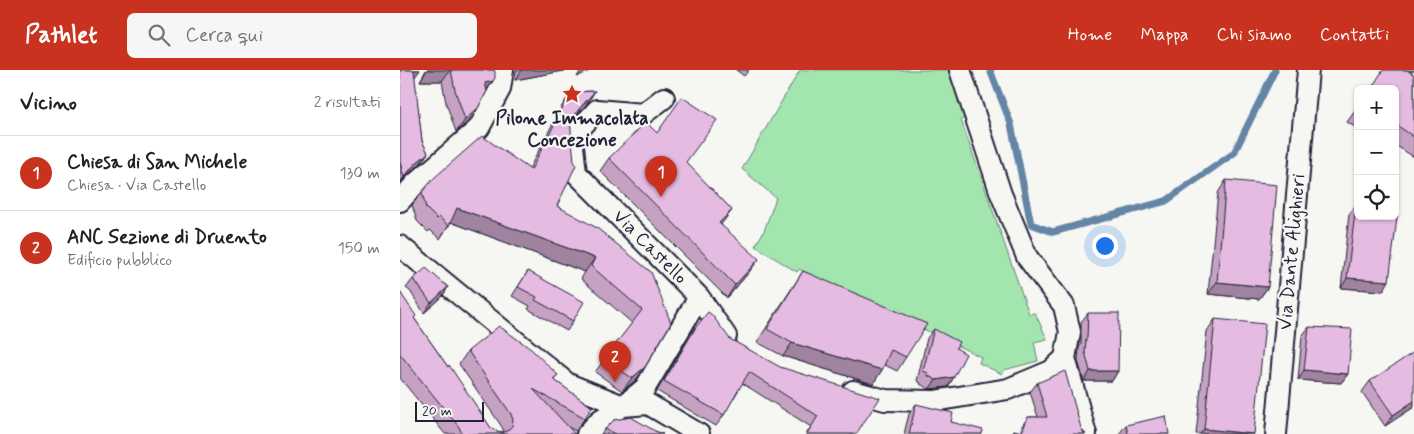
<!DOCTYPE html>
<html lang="it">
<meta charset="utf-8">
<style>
body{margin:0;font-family:Mynerve,sans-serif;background:#f6f6f6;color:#222}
.controls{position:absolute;right:15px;top:15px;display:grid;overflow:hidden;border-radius:8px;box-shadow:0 1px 4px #0004}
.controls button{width:45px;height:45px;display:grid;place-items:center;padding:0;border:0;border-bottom:1px solid #e0e0e0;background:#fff;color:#222;font:25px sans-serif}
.scale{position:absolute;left:15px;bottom:12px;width:69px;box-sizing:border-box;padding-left:5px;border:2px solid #22223b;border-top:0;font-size:14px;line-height:18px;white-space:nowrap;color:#22223b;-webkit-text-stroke:4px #f6f6f2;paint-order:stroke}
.you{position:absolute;left:704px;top:175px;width:18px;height:18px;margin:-12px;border:4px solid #fff;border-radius:50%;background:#1a73e8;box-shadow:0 0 0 8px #1a73e833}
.badge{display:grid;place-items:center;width:32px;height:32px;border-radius:50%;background:#c8321e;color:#fff;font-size:16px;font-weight:700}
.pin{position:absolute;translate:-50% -41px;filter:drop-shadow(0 1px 2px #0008)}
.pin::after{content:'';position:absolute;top:26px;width:18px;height:15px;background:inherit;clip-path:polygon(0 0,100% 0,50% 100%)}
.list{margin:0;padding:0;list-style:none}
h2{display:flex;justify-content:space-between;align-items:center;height:65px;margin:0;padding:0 20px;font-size:21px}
h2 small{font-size:16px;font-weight:400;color:#767676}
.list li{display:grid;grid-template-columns:32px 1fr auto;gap:15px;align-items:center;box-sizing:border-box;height:75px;padding:0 20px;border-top:1px solid #e0e0e0}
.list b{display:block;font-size:19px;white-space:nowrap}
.list p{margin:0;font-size:16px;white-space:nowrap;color:#767676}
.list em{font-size:16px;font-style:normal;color:#767676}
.icon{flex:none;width:28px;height:28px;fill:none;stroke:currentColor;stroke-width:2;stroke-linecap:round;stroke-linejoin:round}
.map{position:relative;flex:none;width:1014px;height:364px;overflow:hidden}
header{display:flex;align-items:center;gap:30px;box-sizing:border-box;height:70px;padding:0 25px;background:#c8321e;color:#fff}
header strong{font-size:24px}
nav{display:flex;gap:28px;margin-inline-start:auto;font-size:18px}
.search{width:350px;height:45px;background:#f6f6f6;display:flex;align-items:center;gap:12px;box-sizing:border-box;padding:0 18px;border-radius:8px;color:#767676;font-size:19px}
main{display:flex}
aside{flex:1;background:#fff}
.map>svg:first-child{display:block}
.green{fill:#a3e5af;stroke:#628475}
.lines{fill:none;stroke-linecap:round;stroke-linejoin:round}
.stream{stroke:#6385a6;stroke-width:7}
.street-casing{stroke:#22223b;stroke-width:24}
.street{stroke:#f6f6f2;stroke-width:20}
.wall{fill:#c5a1c2;stroke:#22223b}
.shaded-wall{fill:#a0839e;stroke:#22223b}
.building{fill:#e5bbe2;stroke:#22223b}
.labels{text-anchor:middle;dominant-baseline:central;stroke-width:4.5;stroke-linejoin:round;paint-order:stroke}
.poi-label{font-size:19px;font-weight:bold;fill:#22223b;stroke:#f6f6f2}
.street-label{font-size:19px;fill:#22223b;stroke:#f6f6f2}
</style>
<header>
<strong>Pathlet</strong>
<div class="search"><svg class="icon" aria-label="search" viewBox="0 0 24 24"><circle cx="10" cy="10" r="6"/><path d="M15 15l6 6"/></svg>Cerca qui</div>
<nav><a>Home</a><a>Mappa</a><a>Chi siamo</a><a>Contatti</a></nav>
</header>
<main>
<aside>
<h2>Vicino<small>2 risultati</small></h2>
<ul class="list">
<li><span class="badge">1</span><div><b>Chiesa di San Michele</b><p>Chiesa · Via Castello</p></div><em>130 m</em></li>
<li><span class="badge">2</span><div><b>ANC Sezione di Druento</b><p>Edificio pubblico</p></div><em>150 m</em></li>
</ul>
</aside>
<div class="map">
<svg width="1014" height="364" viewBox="0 0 1014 364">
<rect width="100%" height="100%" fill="#f6f6f2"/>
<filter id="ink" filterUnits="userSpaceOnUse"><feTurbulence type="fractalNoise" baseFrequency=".02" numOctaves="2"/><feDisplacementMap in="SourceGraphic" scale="10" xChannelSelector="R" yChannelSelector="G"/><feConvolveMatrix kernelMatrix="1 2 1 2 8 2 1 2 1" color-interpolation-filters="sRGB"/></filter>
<g filter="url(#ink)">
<path class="green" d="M400 0H550L566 48 561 50 629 244 635 243 647 269 634 272 638 291 604 300 602 304 579 293 581 287 399 199 397 202 355 176 364 161 376 128 342 99Z"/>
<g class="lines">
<path class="stream" d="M590 0 611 54 631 154 653 162 766 131 834 83 875 0"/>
<defs>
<path id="street" d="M264 28 243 44 197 40 172 67 176 103 299 227 326 266
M0 131 16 113 79 58 100 19 103 0
M0 176 168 314 223 336 248 334 299 364
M665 288 686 364
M453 321 485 330 534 331 608 319 651 301 665 288 670 262 664 236 627 187 601 124 560 0
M187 364 200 350 223 336 245 318 299 227
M876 364 908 0"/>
</defs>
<use href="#street" class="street-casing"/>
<use href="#street" class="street"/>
</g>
<path class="wall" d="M0 0H20L14 7 22 71 28 83 20 94 7 105 0 113Z
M26 0H94L93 11 87 20 70 50 56 62 46 33 42 11H20Z
M116 0H168L115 10Z
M336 0H349L344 6Z
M983 0H1014V1L1010 2 1014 5V87L995 75V19Z
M195 21 186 35 170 52 157 136 251 202 245 297 236 310 222 321 195 302 232 253 181 209 185 202 51 152 40 169 30 160 28 162 17 151 12 135 22 122 129 99 162 36 171 22Z
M958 37V59L947 52Z
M209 88 286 93 332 140 321 154 350 201 327 228 200 101Z
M826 110 868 217 859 229 808 224 818 123Z
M956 135 983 221 941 218 949 144Z
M128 201 173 251 167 261 128 239 130 236 112 226Z
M403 201 506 287 497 301 485 295 473 314 383 286 357 272Z
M13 209 48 217 42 227 24 243 10 221 6 218Z
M0 222 14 248 48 297 91 358 96 361 104 362 102 357 59 294 68 281 158 305 154 310 192 337 176 361 168 357 175 364H45L0 308Z
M688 243 718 301 712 311H684L678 291 679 277 681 275V252Z
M815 249 854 364H796L807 261Z
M296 257 330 269 456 364H406L411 357 342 313 324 345 316 356 257 321 289 267Z
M909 257 948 304 941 313 898 310 902 266Z
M534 259 556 278 554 307 548 317 529 319 520 314 521 313 517 311 527 268Z
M970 311 1014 337 985 356 962 322Z
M637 313 681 358 684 363 686 364H611L614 360 620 362 622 356 628 347H638L630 322Z
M516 334 551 352 582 364H504L509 344Z
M726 355 769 364H719Z
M205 359 255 361 263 364H201Z"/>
<path class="shaded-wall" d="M13 0H20L12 11Z
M27 0H50L42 11H20Z
M122 0H168L115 10Z
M181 0H191L177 7Z
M93 11 84 23 85 13Z
M195 21 186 35 163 59 173 46Z
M78 38 70 50 56 62 65 50Z
M28 83 20 94 7 105 0 113V112L4 107 15 94Z
M57 138 195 188 185 202 48 151Z
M332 140 323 152 310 165 319 153Z
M359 189 350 201 327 228 335 215Z
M947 208 989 211 983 221 941 218Z
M817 212 868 217 859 229 808 224Z
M48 217 42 227 24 243 31 233Z
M392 273 482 300 473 314 383 286Z
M245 297 236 310 222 321 232 308Z
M904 300 948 304 941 313 898 310Z
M690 301H718L712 311H684Z
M554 307 548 317 529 319 536 310Z
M1014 331V337L985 356 993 345Z
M804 359 854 364H800Z"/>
<path class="building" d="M0 0H14L22 71 28 83 15 94 4 107 0 92Z
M51 0H94L95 2V8L93 11 85 13 87 21 78 38 65 50 55 20Z
M983 0H1007L1014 5V67L998 56 995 60V19H971Z
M195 21 173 46 170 50 174 91 176 95 157 136 197 158 251 202 271 253 245 297 232 308 204 289 242 240 191 196 195 188 57 138 49 156 39 147 37 149 26 138 22 122 34 108 82 66 131 100 171 22Z
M282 27 317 50 286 92 332 140 319 153 359 189 335 215 209 88 246 52 257 63Z
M826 110 877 115 868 217 817 212Z
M956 135H958V146H995V140H998L989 211 947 208Z
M26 198 48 217 31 233 16 212 13 209Z
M128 201 184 232 173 251 135 230 137 227 118 217Z
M403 201 527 254 506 287 491 280 482 300 392 273 367 259Z
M0 222 16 246 14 248 48 297 49 295 91 358 96 361 103 363 108 360 112 356 113 350 111 344 68 281 99 256 131 279 158 305 153 309 192 337 185 348 133 319 175 364H62L59 357 0 284Z
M308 242 312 245 330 269 380 297 480 328 456 364H407L418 346 349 302 324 345 264 311 296 257Z
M688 243H719L718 301H690L685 282 686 268H687Z
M815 249 865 254 854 364 804 359Z
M909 257 952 259 948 304 904 300Z
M534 259 559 272 556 278 566 284 554 307 536 310 527 305 528 303 523 301Z
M1014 282V331L993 345 970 311Z
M665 301 681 358 684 363 686 364H614V360L622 362 628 347H647L637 313Z
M516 334 553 343 551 352 583 360 582 364H509Z
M766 346 769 364H728L726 355Z
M231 347 255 361 263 364H215L205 359 214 350Z"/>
</g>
<defs>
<symbol id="sight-bare" viewBox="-9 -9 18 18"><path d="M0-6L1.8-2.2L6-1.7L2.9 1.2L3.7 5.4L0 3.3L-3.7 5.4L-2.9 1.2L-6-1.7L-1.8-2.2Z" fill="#c8321e" stroke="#f6f6f2" stroke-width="2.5" paint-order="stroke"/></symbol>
</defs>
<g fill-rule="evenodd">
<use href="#sight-bare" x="158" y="10" width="28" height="28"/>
</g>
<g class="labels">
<g class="poi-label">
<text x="172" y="48">Pilone Immacolata<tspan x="172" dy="22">Concezione</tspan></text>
</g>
<g class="street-label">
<text transform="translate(250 177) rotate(45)">Via Castello</text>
<text transform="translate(892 182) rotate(-85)">Via Dante Alighieri</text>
</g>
</g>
</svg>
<div class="controls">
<button>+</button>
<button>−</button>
<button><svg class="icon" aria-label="locate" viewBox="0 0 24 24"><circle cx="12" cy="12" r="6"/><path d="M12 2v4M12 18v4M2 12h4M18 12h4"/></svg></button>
</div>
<div class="scale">20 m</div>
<div class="you"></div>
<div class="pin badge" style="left:261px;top:127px">1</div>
<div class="pin badge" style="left:215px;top:312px">2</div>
</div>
</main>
